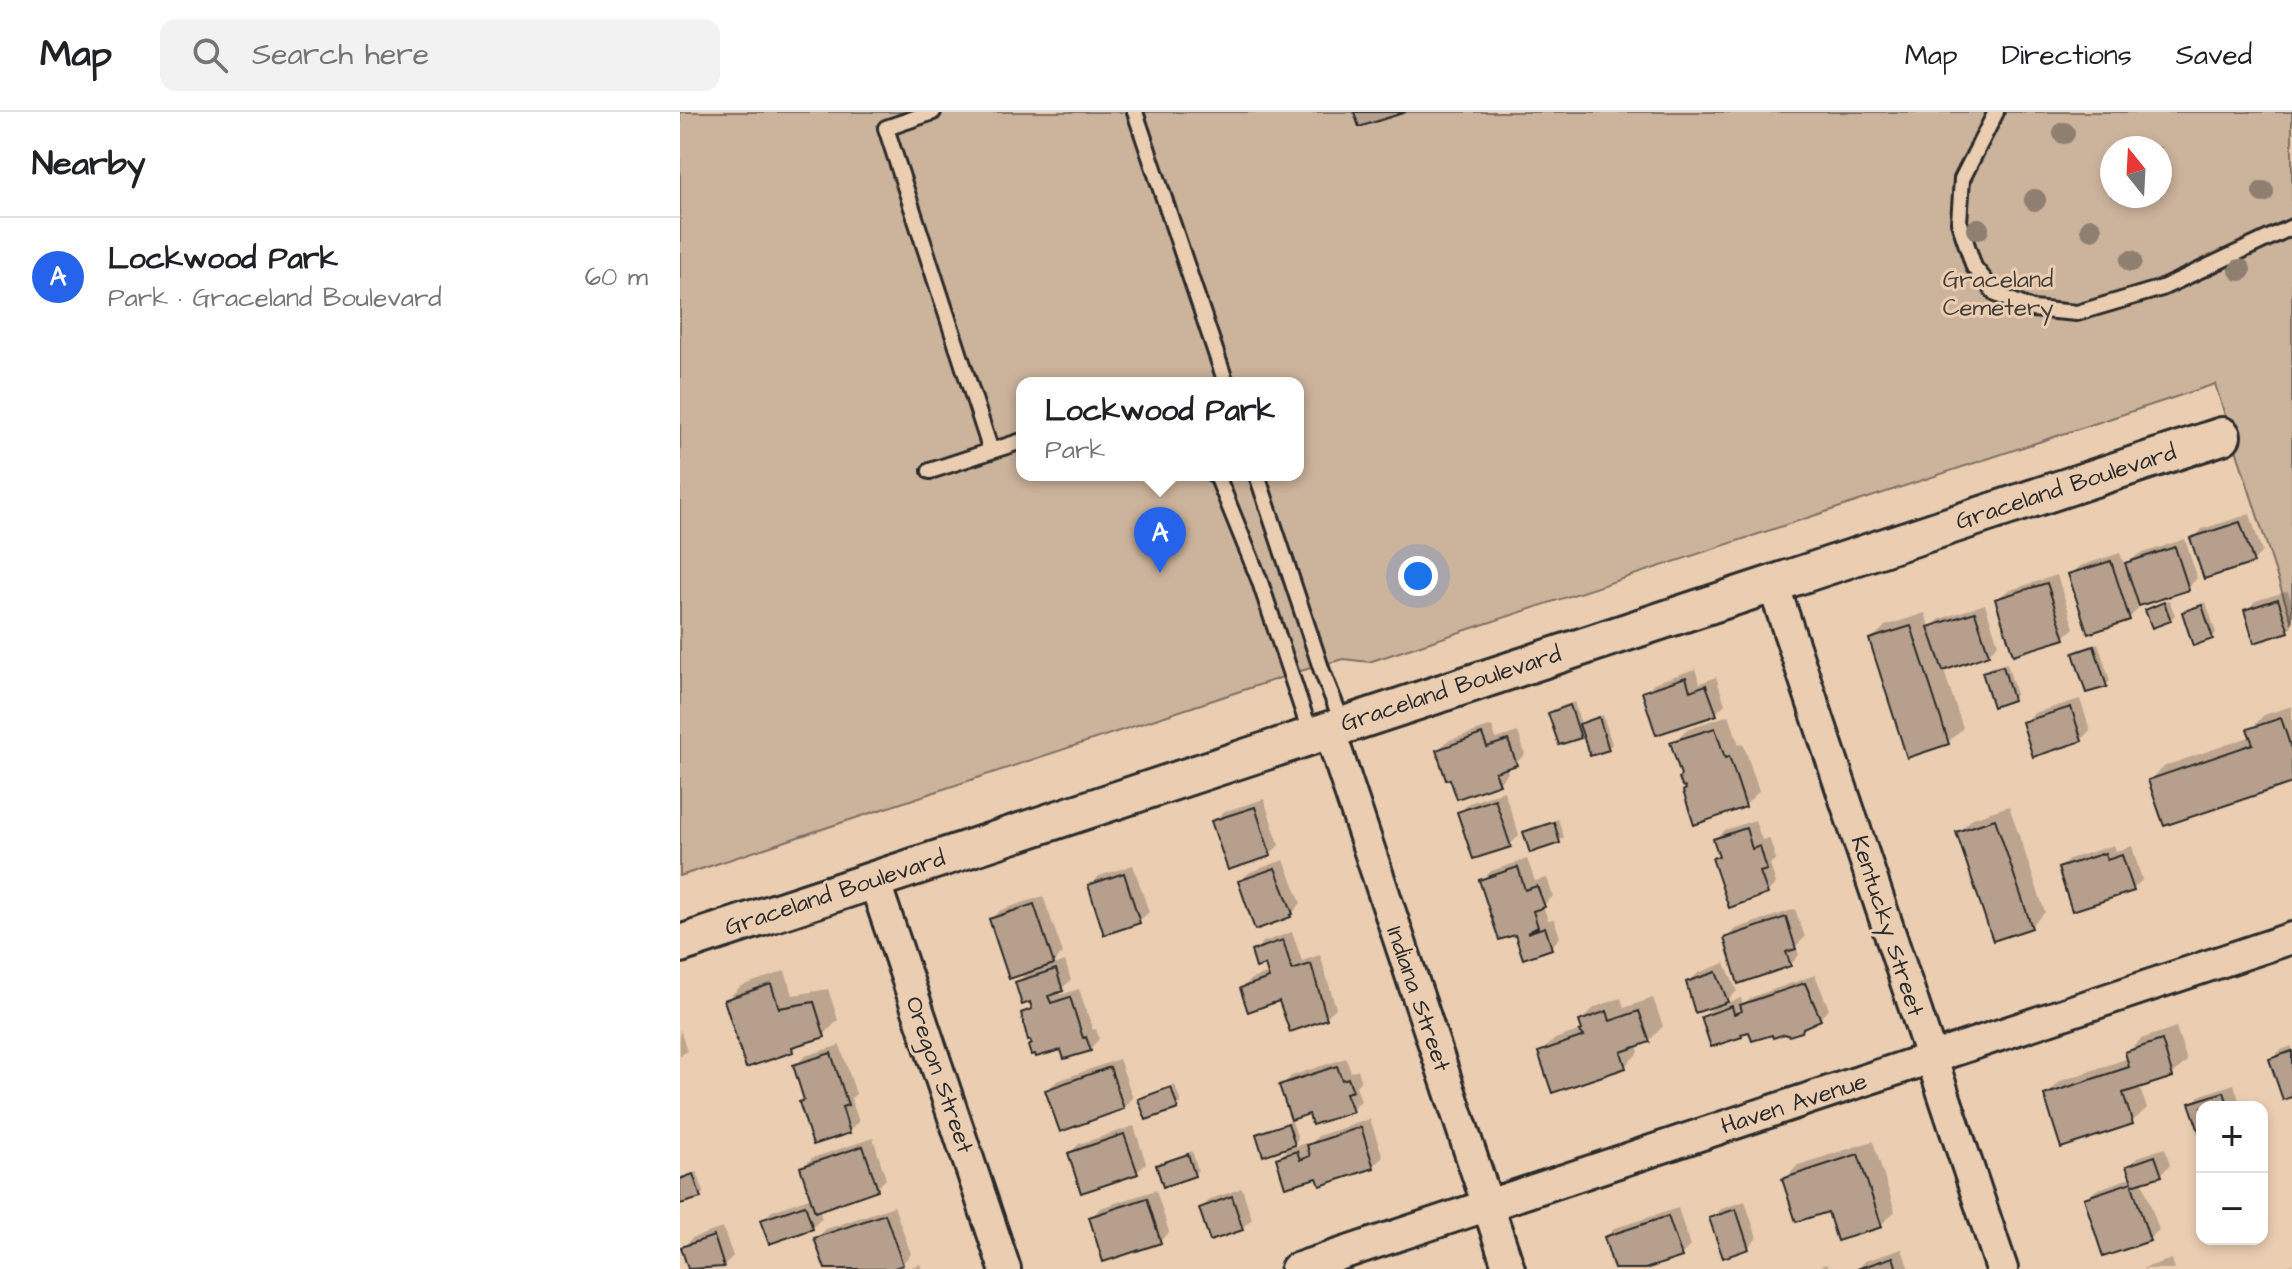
<!DOCTYPE html>
<meta charset="utf-8">
<style>
body{margin:0;font-family:"Architects Daughter",sans-serif;background:#f2f2f2;color:#202124}
.controls{position:absolute;right:24px;bottom:24px;display:grid;overflow:hidden;border-radius:16px;box-shadow:0 4px 12px #0003}
.controls button{width:72px;height:72px;display:grid;place-items:center;padding:0;border:0;border-bottom:2px solid #e0e0e0;background:#fff;color:#202124;font:40px sans-serif}
.compass{position:absolute;left:1420px;top:24px;width:72px;height:72px;border-radius:50%;background:#fff;box-shadow:0 4px 12px #0003;rotate:342deg}
.you{position:absolute;left:738px;top:464px;width:28px;height:28px;margin:-20px;border:6px solid #fff;border-radius:50%;background:#1a73e8;box-shadow:0 0 0 12px #1a73e833}
.badge{display:grid;place-items:center;width:52px;height:52px;border-radius:50%;background:#2563eb;color:#fff;font-size:26px;font-weight:700}
.pin{position:absolute;translate:-50% -66px;filter:drop-shadow(0 2px 4px #0008)}
.pin::after{content:'';position:absolute;top:42px;width:28px;height:24px;background:inherit;clip-path:polygon(0 0,100% 0,50% 100%)}
.popup{position:absolute;left:336px;top:265px;width:288px;height:104px;box-sizing:border-box;display:grid;place-content:center;border-radius:16px;background:#fff;filter:drop-shadow(0 2px 6px #0005);font-size:26px;white-space:nowrap;color:#757577}
.popup b{font-size:30px;color:#202124}
.popup::after{content:'';position:absolute;left:50%;top:100%;margin-left:-16px;border:16px solid transparent;border-top-color:#fff}
.list{margin:0;padding:0;list-style:none}
h2{display:flex;justify-content:space-between;align-items:center;height:104px;margin:0;padding:0 32px;font-size:34px}
h2 small{font-size:26px;font-weight:400;color:#757577}
.list li{display:grid;grid-template-columns:52px 1fr auto;gap:24px;align-items:center;box-sizing:border-box;height:120px;padding:0 32px;border-top:2px solid #e0e0e0}
.list b{display:block;font-size:30px;white-space:nowrap}
.list p{margin:0;font-size:26px;white-space:nowrap;color:#757577}
.list em{font-size:26px;font-style:normal;color:#757577}
.icon{flex:none;width:44px;height:44px;fill:none;stroke:currentColor;stroke-width:2;stroke-linecap:round;stroke-linejoin:round}
.map{position:relative;flex:none;width:1612px;height:1157px;overflow:hidden}
header{display:flex;align-items:center;gap:48px;box-sizing:border-box;height:112px;padding:0 40px;background:#fff;border-bottom:2px solid #e0e0e0}
header strong{font-size:38px}
nav{display:flex;gap:44px;margin-inline-start:auto;font-size:28px}
.search{width:560px;height:72px;background:#f2f2f2;display:flex;align-items:center;gap:20px;box-sizing:border-box;padding:0 28px;border-radius:16px;color:#757577;font-size:30px}
main{display:flex}
aside{flex:1;background:#fff}
.map>svg:first-child{display:block}
.green{fill:#ccb39c;stroke:#7c6f64;stroke-width:2;fill-rule:evenodd}
.shadow{fill:#0003}
.building{fill:#b6a08d;stroke:#2b2b2b;stroke-width:2}
.lines{fill:none;stroke-linecap:round;stroke-linejoin:round}
.service-casing{stroke:#2b2b2b;stroke-width:20}
.minor-casing{stroke:#2b2b2b;stroke-width:36}
.tertiary-casing{stroke:#2b2b2b;stroke-width:42}
.service{stroke:#ebceb2;stroke-width:14}
.minor{stroke:#ebceb2;stroke-width:30}
.tertiary{stroke:#ebceb2;stroke-width:36}
.tree{fill:#8f7f71}
.labels{text-anchor:middle;dominant-baseline:central;stroke-width:6;stroke-linejoin:round;paint-order:stroke}
.park-label{font-size:24px;fill:#433f3c;stroke:#ebceb2}
.street-label{font-size:24px;fill:#2b2b2b;stroke:#ebceb2}
</style>
<header>
<strong>Map</strong>
<div class="search"><svg class="icon" aria-label="search" viewBox="0 0 24 24"><circle cx="10" cy="10" r="6"/><path d="M15 15l6 6"/></svg>Search here</div>
<nav><a>Map</a><a>Directions</a><a>Saved</a></nav>
</header>
<main>
<aside>
<h2>Nearby<small></small></h2>
<ul class="list">
<li><span class="badge">A</span><div><b>Lockwood Park</b><p>Park · Graceland Boulevard</p></div><em>60 m</em></li>
</ul>
</aside>
<div class="map">
<svg width="1612" height="1157" viewBox="0 0 1612 1157">
<rect width="100%" height="100%" fill="#ebceb2"/>
<filter id="ink" filterUnits="userSpaceOnUse"><feTurbulence type="fractalNoise" baseFrequency=".0125" numOctaves="2"/><feDisplacementMap in="SourceGraphic" scale="16" xChannelSelector="R" yChannelSelector="G"/><feConvolveMatrix kernelMatrix="1 2 1 2 8 2 1 2 1" color-interpolation-filters="sRGB"/></filter>
<g filter="url(#ink)">
<path class="green" d="M0 0H1612V511L1535 272 689 550 663 547 624 558 0 764ZM1432 36H1480V84H1432ZM342 271H618V363H342Z"/>
<path class="shadow" d="M1570 402 1582 440 1573 449 1513 427 1522 417Z
M1505 427 1517 466 1508 476 1457 492 1458 497 1449 506 1391 463 1400 454 1440 441 1445 455 1457 443Z
M1377 463 1394 516 1384 525 1317 488 1327 479Z
M1608 479 1612 492V515L1608 518 1566 499 1575 489Z
M1489 488 1495 503 1490 507 1474 514 1468 498 1472 494Z
M1526 490 1536 521 1532 525 1504 500 1508 496Z
M1305 492 1318 532 1308 542 1263 556 1283 616 1268 630 1191 528 1205 514 1245 501 1250 516 1260 507Z
M1418 531 1430 569 1426 573 1396 541 1400 537Z
M1327 551 1336 582 1332 586 1304 561 1308 556Z
M1015 557 1020 571 1036 565 1045 592 1036 601 964 581 974 571Z
M1400 587 1410 618 1401 628 1344 611 1354 601Z
M894 590 901 612 906 608 923 603 932 632 928 636 904 620 900 624 870 602 874 597Z
M1612 594V669L1470 668 1485 654 1572 624 1570 618 1584 603Z
M1049 603 1059 633 1063 631 1079 679 1065 693 1008 676 993 631 1007 617Z
M812 614 816 627 838 620 845 642 836 651 826 654 828 661 819 671 758 638 767 629Z
M824 679 839 723 830 733 780 700 789 691Z
M584 687 599 733 590 742 534 710 543 700Z
M1329 694 1365 800 1351 814 1278 720 1293 706Z
M878 707 884 725 879 729 845 720 850 716Z
M1075 708 1082 728 1089 726 1096 747 1090 752 1096 771 1087 781 1034 747 1040 741 1035 727 1045 718Z
M1434 733 1436 739 1452 734 1462 768 1453 777 1380 757 1389 747Z
M847 747 855 769 867 766 873 784 863 794 868 808 874 807 880 825 871 835 836 820 802 769 811 759Z
M604 748 621 791 610 804 560 769 570 760Z
M453 753 469 800 459 809 410 774 419 764Z
M363 784 383 841 370 854 385 849 391 868 379 879 380 883 399 877 413 918 416 917 419 927 410 937 382 936 354 931 344 902 353 893 337 871 349 858 311 807 321 798Z
M1115 797 1125 825 1116 834 1119 843 1110 853 1046 826 1055 817Z
M612 820 622 849 640 843 656 896 646 905 601 887 562 876 571 867 589 861 586 851 573 840 583 830Z
M1045 851 1057 879 1043 892 1061 886 1063 893 1072 885 1135 863 1149 897 1140 906 1127 912 1093 920 1070 917 1061 924 1023 905 1037 892 1009 870 1018 861Z
M105 859 113 883 148 877 158 908 144 923 119 931 112 938 46 888 61 874Z
M941 886 944 896 973 886 983 914 969 929 957 933 959 940 945 954 860 941 875 927 904 917 901 909 915 895Z
M1496 915 1507 949 1492 963 1459 974 1467 996 1452 1010 1366 983 1381 969 1449 946 1447 941 1461 927Z
M0 917 7 939 0 944Z
M160 933 176 982 171 986 179 1010 169 1019 121 990 125 986 115 954 125 944Z
M1612 934V983L1592 947 1601 938Z
M666 946 671 960 678 957 681 968 676 974 681 989 672 998 630 1000 602 974 611 964Z
M439 947 453 986 443 996 367 978 377 969Z
M1554 972 1561 995H1522V1023L1512 992 1521 983Z
M495 973 501 991 497 995 461 987 465 983Z
M690 1007 703 1045 693 1054 639 1063 598 1047 613 1031 578 1023 583 1019 612 1009 618 1027 608 1037 626 1031 628 1035 638 1024Z
M454 1014 466 1051 457 1060 390 1041 399 1032Z
M193 1026 206 1067 197 1076 138 1096 142 1106 132 1116 82 1108 92 1099 132 1085 122 1056 132 1046Z
M1193 1029 1215 1099 1201 1113 1149 1097 1104 1068 1118 1053Z
M1485 1036 1490 1053 1481 1062 1462 1068 1479 1118 1469 1127 1406 1087 1416 1078 1452 1065 1449 1054 1458 1045Z
M512 1039 518 1058 514 1062 478 1054 482 1050Z
M17 1060 24 1080 20 1084 0 1090V1065Z
M562 1076 572 1107 562 1116 532 1127 521 1096 531 1087Z
M476 1078 489 1120 480 1129 411 1106 420 1096Z
M1065 1089 1077 1126 1068 1135 1032 1107 1041 1097Z
M214 1094 231 1142 222 1152 206 1157H147L137 1126 146 1117Z
M998 1096 1010 1134 1001 1143 959 1157H936L926 1125 935 1116Z
M1582 1097H1584L1589 1113 1582 1118Z
M43 1116 53 1144 43 1154 33 1157H10L3 1135 12 1126Z
M1222 1137 1229 1157H1178L1185 1149Z
M1492 1147 1495 1157H1461Z
M240 1152 242 1157H226Z
M1147 1152 1148 1157H1132Z
M1612 1152V1157H1597Z"/>
<path class="building" d="M674 0H726L679 15Z
M1560 410 1574 451 1524 467 1510 426Z
M1495 435 1509 478 1459 494 1445 451Z
M1431 449 1450 508 1408 522 1388 462Z
M1367 471 1385 527 1333 543 1315 487Z
M1598 487 1609 520 1574 531 1564 498Z
M1484 490 1491 509 1472 516 1465 498Z
M1522 493 1533 527 1513 534 1502 500Z
M1295 500 1309 543 1263 559 1248 515Z
M1231 514 1269 632 1227 646 1189 527Z
M1414 534 1427 575 1406 581 1393 541Z
M1323 554 1333 588 1313 595 1302 560Z
M1006 565 1010 579 1026 573 1037 603 976 623 962 580Z
M890 593 901 626 879 633 868 601Z
M1391 595 1402 629 1353 645 1342 610Z
M919 605 929 638 910 644 899 612Z
M1601 606 1612 639V671L1484 714 1468 668 1573 632 1567 617Z
M1035 616 1045 646 1049 644 1066 695 1014 713 1003 679 1006 677 1005 675 1002 674 999 666 1001 663 990 630Z
M802 622 807 635 828 628 837 653 815 660 820 672 777 687 770 667 766 668 756 638Z
M815 687 831 735 793 747 777 700Z
M575 695 591 744 548 758 531 709Z
M1315 707 1352 816 1313 829 1276 720Z
M874 710 880 731 850 741 843 720Z
M1066 716 1072 737 1080 734 1087 758 1080 760 1088 782 1049 796 1032 746 1039 744 1033 727Z
M1425 741 1427 748 1442 743 1454 779 1392 799 1378 756Z
M838 755 845 778 857 774 865 795 853 799 858 815 847 821 865 815 872 837 843 847 835 823 819 828 799 768Z
M595 756 613 802 610 803 611 805 575 818 558 769Z
M444 761 460 811 424 823 408 773Z
M354 792 374 852 329 867 309 807Z
M1106 805 1116 837 1106 840 1111 854 1058 872 1044 826Z
M603 828 612 858 631 852 647 907 610 920 599 889 568 900 560 876 589 866 585 853 576 856 571 839Z
M376 857 383 879 368 884 371 891 390 885 403 926 406 925 411 939 384 947 381 938 356 945 355 942 351 943 348 934 352 932 350 928 348 929 341 901 352 897 350 890 342 893 335 870Z
M1036 860 1048 890 1015 901 1006 870Z
M1125 871 1141 908 1123 916 1122 920 1109 924 1105 922 1093 926 1092 923 1072 929 1069 920 1061 922 1062 925 1031 935 1021 905 1052 894 1054 902 1062 899 1060 893Z
M91 872 99 896 134 890 145 925 112 935 113 940 66 956 44 888Z
M927 899 930 909 959 899 970 930 941 940 946 956 872 981 858 940 904 924 899 919 902 918 899 909Z
M1482 928 1493 965 1443 981 1453 1012 1381 1036 1364 983 1449 955 1445 940Z
M1612 939V985L1603 988 1589 947Z
M151 941 168 993 162 995 170 1021 133 1033 119 990 124 988 113 953Z
M657 954 662 968 668 966 673 979 666 981 673 1000 632 1013 629 1002 611 1008 599 973Z
M430 955 444 997 380 1020 365 978Z
M491 975 498 997 466 1008 458 987Z
M1544 980 1549 995H1522V1028L1509 991Z
M608 1011 615 1033 583 1044 576 1022Z
M681 1015 694 1056 640 1074 637 1066 605 1075 596 1046 617 1039 620 1048 630 1044 627 1033Z
M444 1022 458 1062 401 1081 388 1041Z
M183 1034 198 1078 135 1100 120 1055Z
M508 1042 515 1064 483 1075 476 1053Z
M1178 1042 1202 1115 1157 1129 1148 1100 1116 1110 1102 1067Z
M1475 1044 1482 1064 1452 1073 1470 1129 1423 1145 1404 1086 1452 1070 1446 1054Z
M13 1062 21 1086 0 1092V1067Z
M552 1084 563 1118 530 1129 519 1096Z
M467 1086 481 1131 423 1150 409 1105Z
M125 1093 133 1117 89 1132 80 1108Z
M1056 1097 1069 1137 1043 1146 1029 1106Z
M205 1102 223 1153 212 1157H145L134 1126Z
M988 1104 1002 1145 965 1157H934L924 1125Z
M34 1124 44 1155 8 1157 1 1135Z
M1213 1145 1217 1157H1177Z"/>
<g class="lines">
<defs>
<path id="service" d="M253 0 206 16 311 339 342 329
M455 0 546 271
M1316 0 1282 67 1279 110 1294 155 1316 182 1352 197 1397 201 1482 176 1612 115
M250 359 311 339
M534 363 538 366 579 467 631 623
M577 363 642 559 663 612"/>
<path id="minor" d="M1093 472 1322 1157
M649 617 829 1157
M194 768 325 1157
M616 1157 1612 826"/>
<path id="tertiary" d="M0 832 1542 324"/>
</defs>
<use href="#service" class="service-casing"/>
<use href="#minor" class="minor-casing"/>
<use href="#tertiary" class="tertiary-casing"/>
<use href="#service" class="service"/>
<use href="#minor" class="minor"/>
<use href="#tertiary" class="tertiary"/>
</g>
<g class="tree">
<circle cx="1384" cy="21" r="11"/>
<circle cx="1583" cy="80" r="11"/>
<circle cx="1355" cy="88" r="11"/>
<circle cx="1298" cy="117" r="11"/>
<circle cx="1411" cy="117" r="11"/>
<circle cx="1451" cy="149" r="11"/>
<circle cx="1560" cy="158" r="11"/>
</g>
</g>
<g class="labels">
<g class="park-label">
<text x="1318" y="168">Graceland<tspan x="1318" dy="28">Cemetery</tspan></text>
</g>
<g class="street-label">
<text transform="translate(1386 375) rotate(-18)">Graceland Boulevard</text>
<text transform="translate(771 577) rotate(-18)">Graceland Boulevard</text>
<text transform="translate(155 781) rotate(-18)">Graceland Boulevard</text>
<text transform="translate(1207 814) rotate(72)">Kentucky Street</text>
<text transform="translate(738 887) rotate(71)">Indiana Street</text>
<text transform="translate(259 963) rotate(71)">Oregon Street</text>
<text transform="translate(1114 992) rotate(-18)">Haven Avenue</text>
</g>
</g>
</svg>
<div class="controls">
<button>+</button>
<button>−</button>
</div>
<svg class="compass" viewBox="-18 -18 36 36"><path d="M0-13l5 13h-10z" fill="#e53935"/><path d="M0 13l5-13h-10z" fill="#757577"/></svg>
<div class="you"></div>
<div class="pin badge" style="left:480px;top:461px">A</div>
<div class="popup"><b>Lockwood Park</b>Park</div>
</div>
</main>
